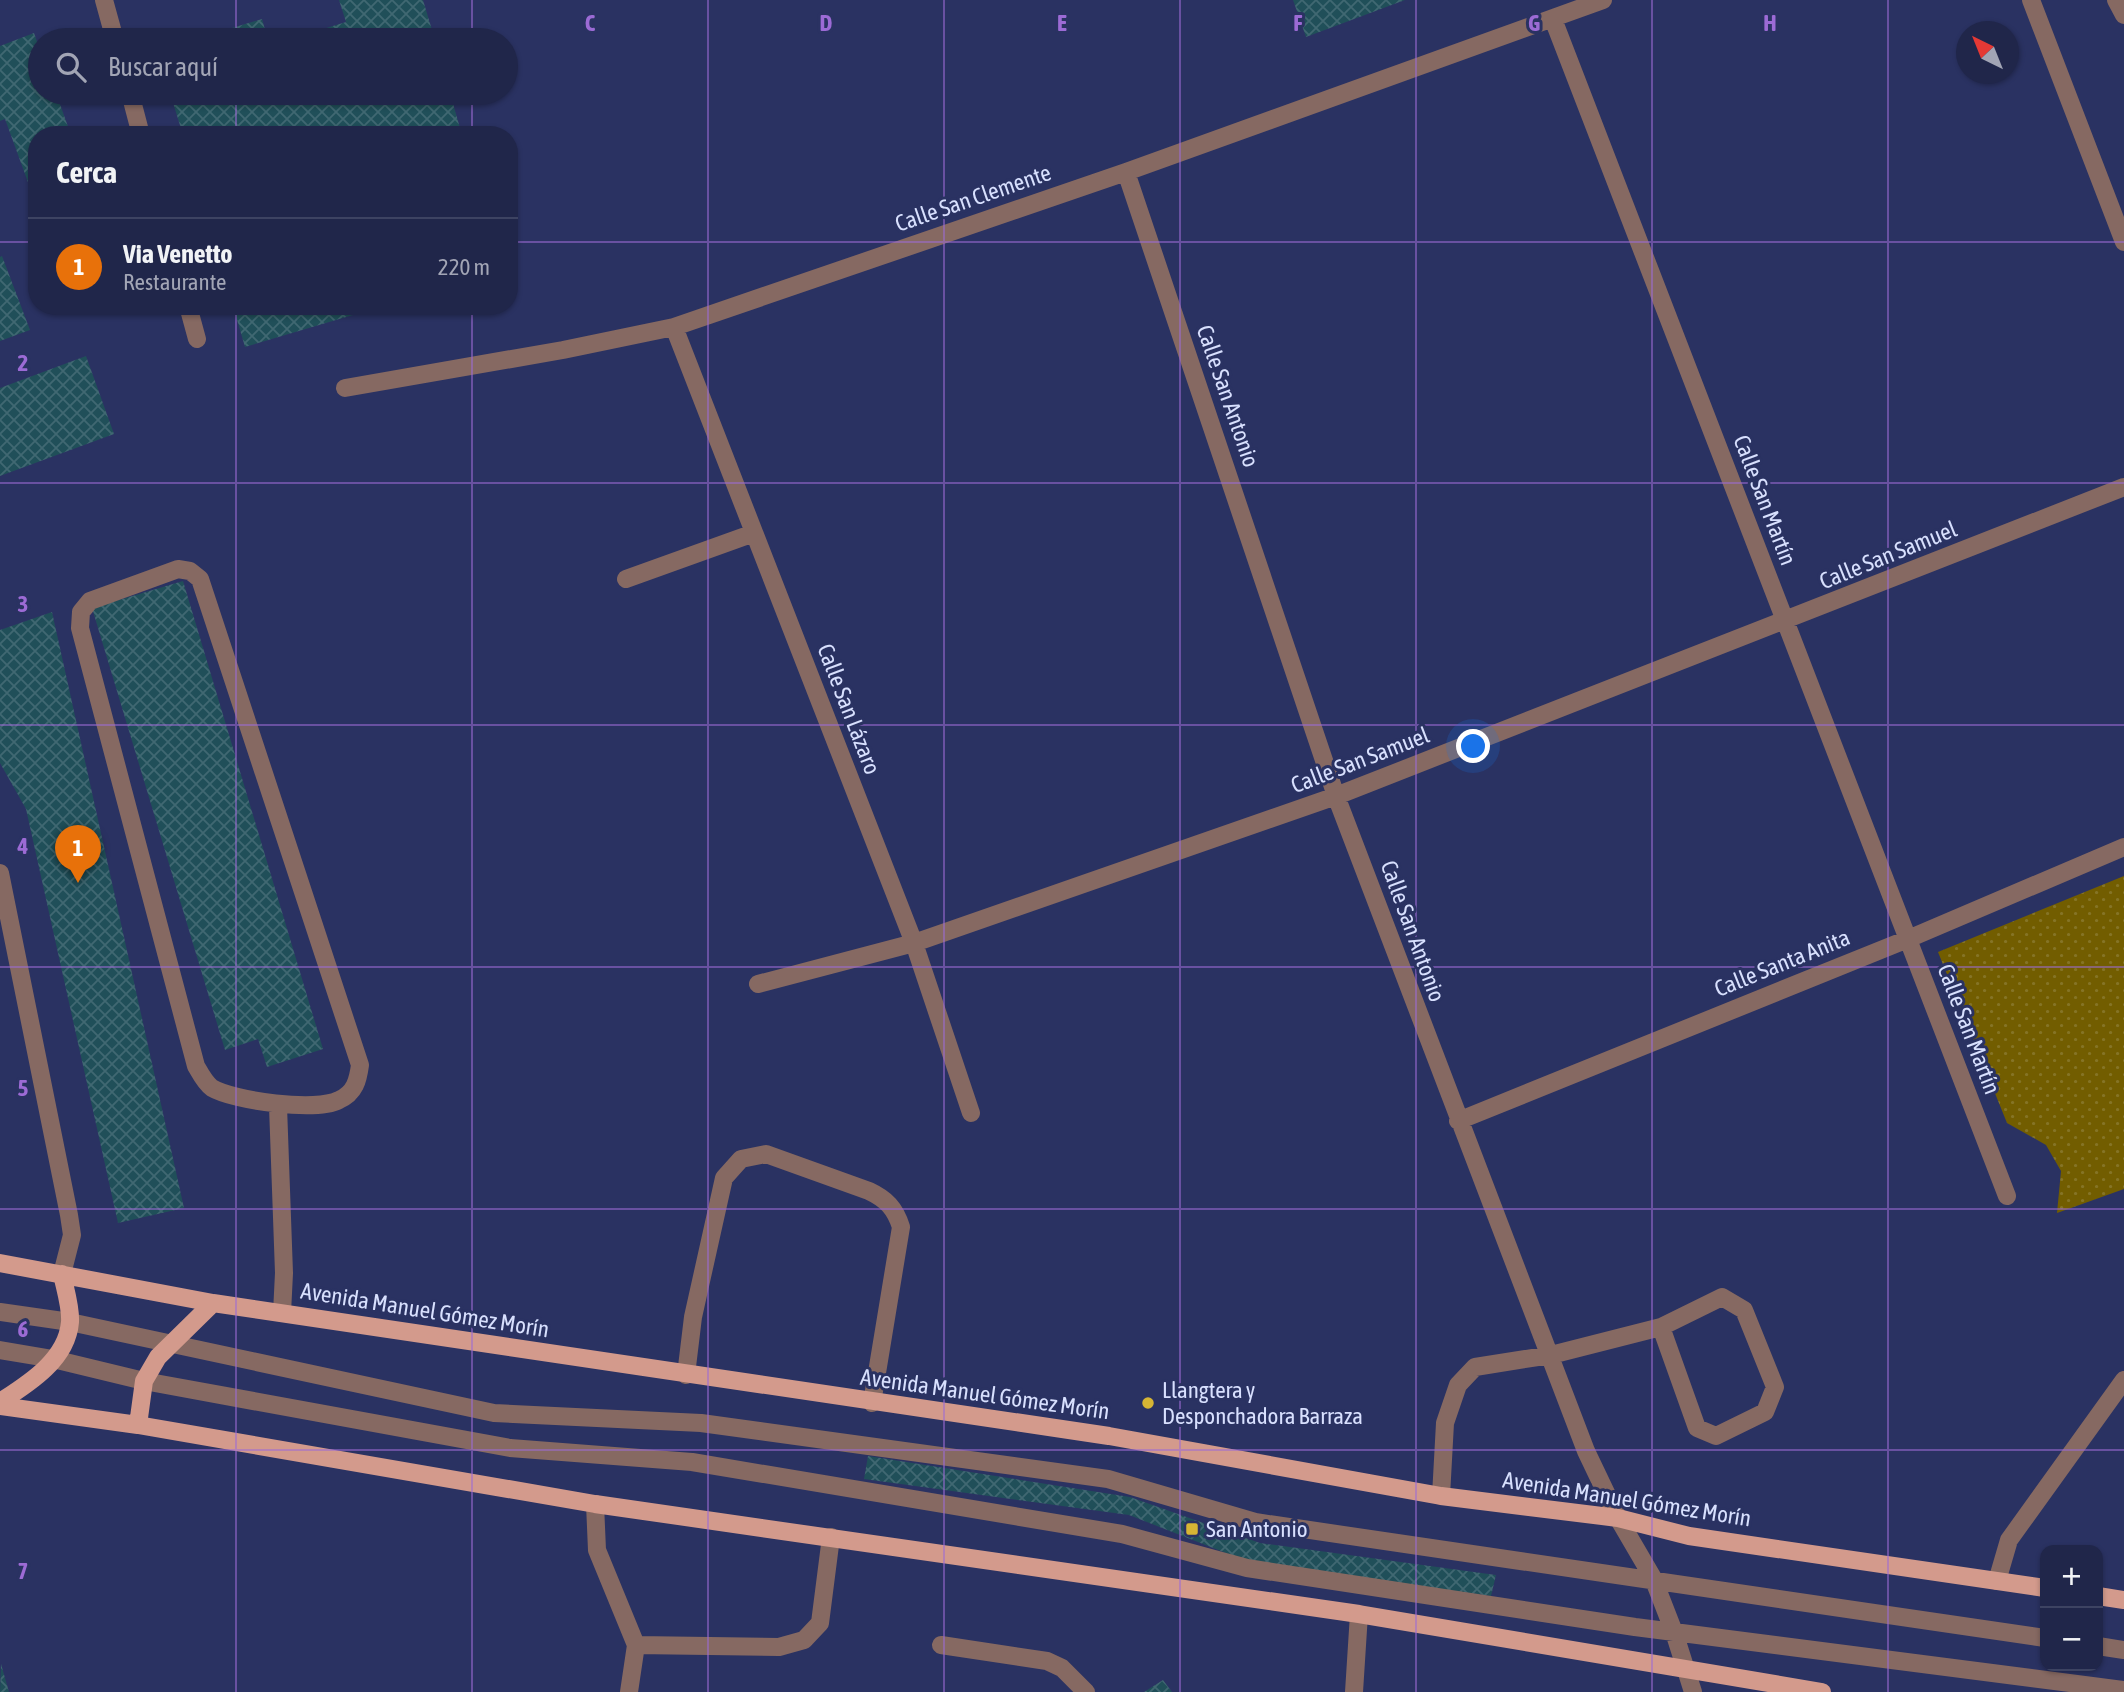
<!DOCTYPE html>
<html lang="es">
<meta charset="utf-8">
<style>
body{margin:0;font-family:"Asap Condensed",sans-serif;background:#282e51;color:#f1f3f6}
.controls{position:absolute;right:21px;bottom:21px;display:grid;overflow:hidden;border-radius:14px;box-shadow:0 2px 5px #0004}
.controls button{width:63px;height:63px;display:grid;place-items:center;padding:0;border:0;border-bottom:2px solid #3d4362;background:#20264a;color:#f1f3f6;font:35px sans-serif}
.compass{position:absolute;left:1956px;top:21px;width:63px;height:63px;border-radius:50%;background:#20264a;box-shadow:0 2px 5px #0004;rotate:317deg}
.you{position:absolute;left:1474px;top:747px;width:24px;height:24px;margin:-18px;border:5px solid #fff;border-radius:50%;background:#1a73e8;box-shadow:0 0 0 10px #1a73e833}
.badge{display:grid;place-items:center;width:46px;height:46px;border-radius:50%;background:#8c9099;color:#fff;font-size:23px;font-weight:700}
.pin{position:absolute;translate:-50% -58px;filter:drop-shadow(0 2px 4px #0008)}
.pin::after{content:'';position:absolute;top:37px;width:24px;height:21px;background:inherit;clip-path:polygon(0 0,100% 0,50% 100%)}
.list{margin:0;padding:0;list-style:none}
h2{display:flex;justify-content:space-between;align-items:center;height:91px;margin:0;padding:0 28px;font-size:30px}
h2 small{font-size:23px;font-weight:400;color:#a2a5b5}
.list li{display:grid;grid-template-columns:46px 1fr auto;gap:21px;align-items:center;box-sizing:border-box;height:98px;padding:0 28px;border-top:2px solid #3d4362}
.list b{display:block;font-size:26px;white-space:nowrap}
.list p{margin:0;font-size:23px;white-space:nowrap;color:#a2a5b5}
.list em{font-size:23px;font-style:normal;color:#a2a5b5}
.icon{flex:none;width:38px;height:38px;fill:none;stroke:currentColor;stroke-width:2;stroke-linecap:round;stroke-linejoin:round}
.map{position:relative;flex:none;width:2124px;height:1692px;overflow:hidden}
.search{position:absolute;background:#20264a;box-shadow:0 2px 5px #0004;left:28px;top:28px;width:490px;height:77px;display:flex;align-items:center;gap:18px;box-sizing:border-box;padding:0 24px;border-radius:38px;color:#a2a5b5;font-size:26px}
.panel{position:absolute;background:#20264a;box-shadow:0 2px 5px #0004;left:28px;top:126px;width:490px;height:189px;border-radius:28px}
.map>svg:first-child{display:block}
.park{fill:url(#park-dots)}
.building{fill:url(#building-cross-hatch)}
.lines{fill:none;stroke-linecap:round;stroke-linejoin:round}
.minor{stroke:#866962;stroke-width:18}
.major{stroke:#d39a8c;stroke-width:18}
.grid{fill:none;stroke:#9c6bd5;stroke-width:2;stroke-opacity:0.55}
.poi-dot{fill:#d6b534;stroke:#2a3262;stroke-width:2.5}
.labels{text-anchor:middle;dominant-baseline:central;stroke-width:6;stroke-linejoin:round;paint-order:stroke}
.street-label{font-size:23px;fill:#d8e0fe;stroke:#2a3262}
.poi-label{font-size:23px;fill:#d8e0fe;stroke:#2a3262;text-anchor:start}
.grid-label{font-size:23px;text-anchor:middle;font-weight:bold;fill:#9c6bd5;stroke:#2a3262;stroke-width:6;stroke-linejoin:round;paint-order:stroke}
</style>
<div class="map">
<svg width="2124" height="1692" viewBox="0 0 2124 1692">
<defs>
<pattern id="park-dots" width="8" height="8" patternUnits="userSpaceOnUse" patternTransform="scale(1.75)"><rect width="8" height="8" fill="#725d00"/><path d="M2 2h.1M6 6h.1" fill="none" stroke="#857426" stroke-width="1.8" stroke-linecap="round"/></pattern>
<pattern id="building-cross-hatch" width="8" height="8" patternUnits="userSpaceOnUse" patternTransform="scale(1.75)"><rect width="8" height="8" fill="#204f59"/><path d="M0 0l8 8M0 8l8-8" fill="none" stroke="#406872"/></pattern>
</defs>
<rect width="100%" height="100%" fill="#2a3262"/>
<path class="park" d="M2124 876V1189L2057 1213 2061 1171 2046 1145 2007 1123 1938 952Z"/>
<path class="building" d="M339 0H423L435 40H287L346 22Z
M1293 0H1405L1306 37Z
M262 19 268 40H192Z
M34 33 40 50V93H56L71 135H37V195L33 196 5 119 0 121V46Z
M170 93H450L462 135H183Z
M2 256 30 330 0 341V257Z
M233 306H380V307L245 347Z
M86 356 114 434 0 476V388Z
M183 581 323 1049 267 1067 258 1039 225 1050 92 608Z
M52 612 184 1208 118 1223 26 809 0 763V630Z
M868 1456 1130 1497 1260 1543 1496 1575 1491 1596 1254 1564 1129 1515 864 1479Z
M1 1664 9 1692H0Z
M1163 1680 1172 1692H1144Z"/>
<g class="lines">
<path class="minor" d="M104 0 115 40
M2031 0 2124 242
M2116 0 2124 15
M1553 19 2007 1196
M130 93 141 135
M1126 172 1336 796 1586 1451 1618 1518 1653 1578 1674 1632 1693 1692
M188 306 197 339
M674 327 914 943 971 1113
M345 388 563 350 674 327 1126 172 1603 0
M178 569 190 571 200 579 360 1065C358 1080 355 1093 339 1100 317 1112 234 1101 212 1088 205 1083 200 1073 196 1066L80 628 81 612 90 601Z
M626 579 754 533
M0 873 69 1215 72 1235 62 1274
M758 984 914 943 1336 796 2124 487
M278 1106 284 1273 282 1313
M1458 1121 1908 939 2124 847
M0 1312 70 1322 494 1413 701 1423 1108 1479 1255 1522 2045 1638
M0 1350 53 1359 144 1381 510 1448 692 1462 1122 1534 1247 1568 1635 1627 2124 1690
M686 1375 693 1317 724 1178 741 1159 766 1154 869 1191C886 1199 895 1208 901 1227L872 1403
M1441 1496 1445 1423 1458 1385 1475 1367 1551 1355 1661 1327 1722 1297 1744 1310 1775 1387 1765 1412 1716 1436 1697 1428 1661 1327
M595 1504 597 1550 636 1645 779 1647 804 1640 820 1623 831 1537
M1997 1581 2009 1540 2124 1380
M941 1645 1047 1661 1062 1668 1086 1692
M2098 1646 2124 1650
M629 1692 636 1645
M1354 1692 1359 1614"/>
<path class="major" d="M0 1263 213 1303 1109 1436 1441 1496 1618 1518 1689 1536 2045 1588
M0 1402C28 1384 67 1360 70 1322 71 1307 65 1289 62 1274
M0 1406 138 1425 595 1504 1359 1614 1822 1692
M138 1425 144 1381 158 1357 213 1303
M2098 1596 2124 1600"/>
</g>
<path class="grid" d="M236 0V40M472 0V40M708 0V1692M944 0V1692M1180 0V1692M1416 0V1692M1652 0V1692M1888 0V1692M236 93V135M472 93V135M0 242H37M509 242H2124M236 306V1692M472 306V1692M0 483H2124M0 725H2124M0 967H2124M0 1209H2124M0 1450H2124"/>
<g class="poi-dot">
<circle cx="1148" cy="1403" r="7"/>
<rect x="1185" y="1522" width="14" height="14" rx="3.5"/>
</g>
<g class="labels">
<g class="street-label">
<text transform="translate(973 198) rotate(-19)">Calle San Clemente</text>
<text transform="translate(1228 396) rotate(71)">Calle San Antonio</text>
<text transform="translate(1765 500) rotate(69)">Calle San Martín</text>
<text transform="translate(1888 555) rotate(-22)">Calle San Samuel</text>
<text transform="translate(849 709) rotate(69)">Calle San Lázaro</text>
<text transform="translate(1360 760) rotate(-21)">Calle San Samuel</text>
<text transform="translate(1413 931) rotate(70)">Calle San Antonio</text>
<text transform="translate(1782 963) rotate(-22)">Calle Santa Anita</text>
<text transform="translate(1969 1029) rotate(69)">Calle San Martín</text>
<text transform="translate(425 1310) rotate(9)">Avenida Manuel Gómez Morín</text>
<text transform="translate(985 1394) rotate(8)">Avenida Manuel Gómez Morín</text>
<text transform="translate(1627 1499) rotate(9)">Avenida Manuel Gómez Morín</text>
</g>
<g class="poi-label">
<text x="1162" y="1390">Llangtera y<tspan x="1162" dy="26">Desponchadora Barraza</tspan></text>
<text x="1206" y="1529">San Antonio</text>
</g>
</g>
<g class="grid-label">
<text x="590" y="31">C</text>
<text x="826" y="31">D</text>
<text x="1062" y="31">E</text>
<text x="1298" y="31">F</text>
<text x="1534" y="31">G</text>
<text x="1770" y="31">H</text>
<text x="23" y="371">2</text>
<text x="23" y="612">3</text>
<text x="23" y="854">4</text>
<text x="23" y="1096">5</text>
<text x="23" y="1337">6</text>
<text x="23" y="1579">7</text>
</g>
</svg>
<div class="controls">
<button>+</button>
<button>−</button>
</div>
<svg class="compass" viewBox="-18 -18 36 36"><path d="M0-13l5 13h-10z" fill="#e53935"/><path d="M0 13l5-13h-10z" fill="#a2a5b5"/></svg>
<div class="you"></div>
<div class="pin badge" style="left:78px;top:883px;background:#e8710a">1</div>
<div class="search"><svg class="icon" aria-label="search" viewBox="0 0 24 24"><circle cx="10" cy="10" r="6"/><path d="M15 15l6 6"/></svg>Buscar aquí</div>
<section class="panel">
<h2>Cerca<small></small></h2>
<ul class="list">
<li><span class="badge" style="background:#e8710a">1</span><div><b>Via Venetto</b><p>Restaurante</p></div><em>220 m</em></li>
</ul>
</section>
</div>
